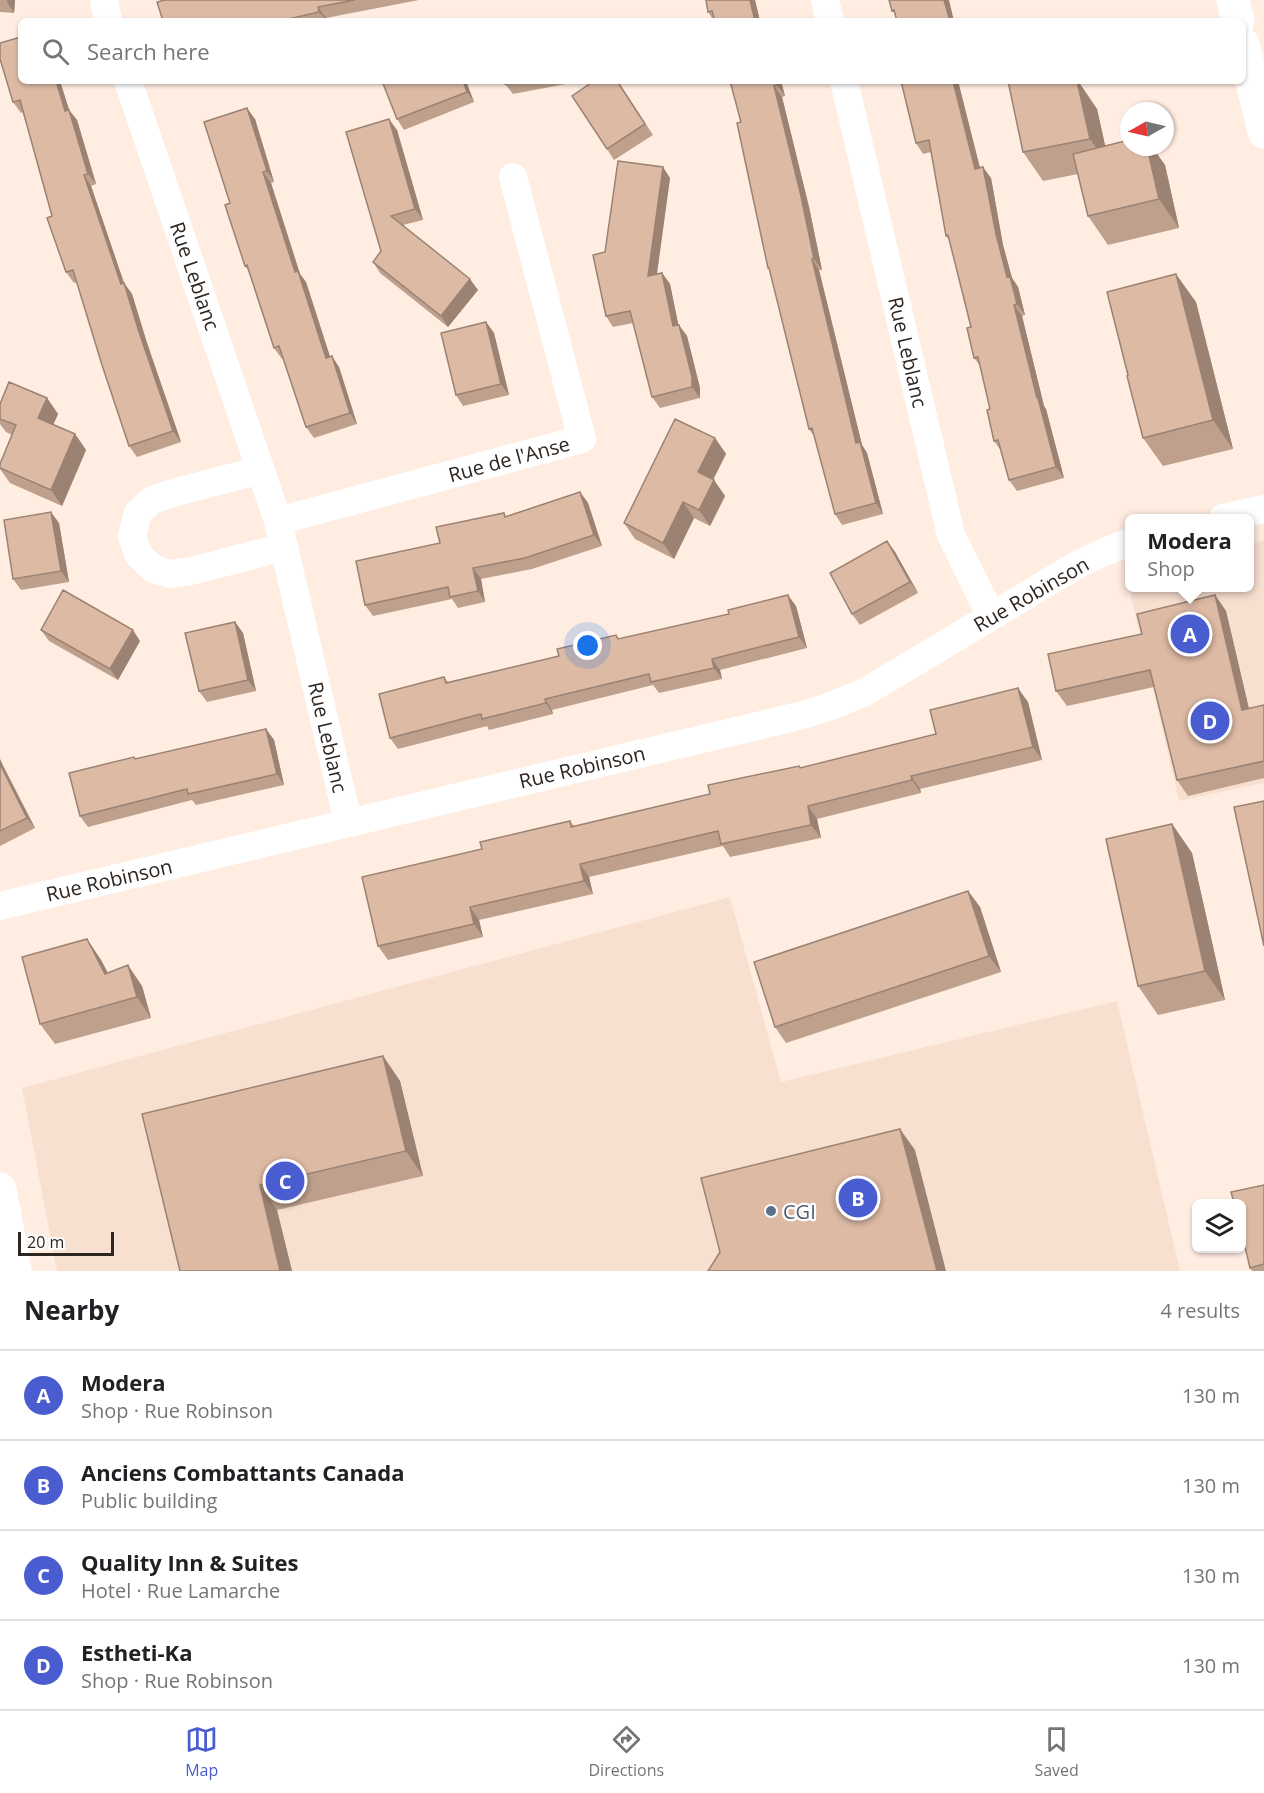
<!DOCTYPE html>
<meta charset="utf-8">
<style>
body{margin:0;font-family:"Open Sans",sans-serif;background:#f6f6f6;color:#202124}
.controls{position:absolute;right:18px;bottom:18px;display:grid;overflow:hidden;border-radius:9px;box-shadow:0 2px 4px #0004}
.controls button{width:54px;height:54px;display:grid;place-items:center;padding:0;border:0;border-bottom:2px solid #e0e0e0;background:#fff;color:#202124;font:30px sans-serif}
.compass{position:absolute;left:1120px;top:102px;width:54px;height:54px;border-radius:50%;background:#fff;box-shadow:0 2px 4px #0004;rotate:262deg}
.scale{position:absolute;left:18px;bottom:15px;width:96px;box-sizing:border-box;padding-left:6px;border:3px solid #2d2520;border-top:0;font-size:16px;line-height:21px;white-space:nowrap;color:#2d2520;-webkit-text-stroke:4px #fefefe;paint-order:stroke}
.you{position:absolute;left:588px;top:646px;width:21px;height:21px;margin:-15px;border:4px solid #fff;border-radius:50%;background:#1a73e8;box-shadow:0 0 0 9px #1a73e833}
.badge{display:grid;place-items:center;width:39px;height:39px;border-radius:50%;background:#495dd1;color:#fff;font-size:20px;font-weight:700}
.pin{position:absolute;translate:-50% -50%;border:3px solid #fff;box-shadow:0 2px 6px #0006}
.popup{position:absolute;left:1125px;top:514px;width:129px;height:78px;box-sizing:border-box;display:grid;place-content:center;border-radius:9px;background:#fff;filter:drop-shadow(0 2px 4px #0005);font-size:20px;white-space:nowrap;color:#757577}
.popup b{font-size:22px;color:#202124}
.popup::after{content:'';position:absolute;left:50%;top:100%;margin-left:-12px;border:12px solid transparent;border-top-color:#fff}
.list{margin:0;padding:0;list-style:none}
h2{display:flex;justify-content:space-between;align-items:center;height:78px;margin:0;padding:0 24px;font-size:26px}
h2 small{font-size:20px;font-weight:400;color:#757577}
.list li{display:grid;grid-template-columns:39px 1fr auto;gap:18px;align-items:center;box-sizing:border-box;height:90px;padding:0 24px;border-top:2px solid #e0e0e0}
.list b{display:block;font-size:22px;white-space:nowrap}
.list p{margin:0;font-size:20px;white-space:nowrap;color:#757577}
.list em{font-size:20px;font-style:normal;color:#757577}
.icon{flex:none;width:33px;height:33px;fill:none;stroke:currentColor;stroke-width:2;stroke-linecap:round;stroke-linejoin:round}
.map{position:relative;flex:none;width:1264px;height:1271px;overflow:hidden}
.search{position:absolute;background:#fff;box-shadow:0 2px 4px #0004;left:18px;right:18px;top:18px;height:66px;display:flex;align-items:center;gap:15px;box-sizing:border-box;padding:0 21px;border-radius:9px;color:#757577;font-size:22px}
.sheet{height:438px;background:#fff}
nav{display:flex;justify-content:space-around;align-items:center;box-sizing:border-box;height:84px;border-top:2px solid #e0e0e0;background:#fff;font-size:16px;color:#757577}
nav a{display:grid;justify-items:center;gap:3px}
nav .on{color:#495dd1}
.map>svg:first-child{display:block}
.built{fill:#f8e0d1}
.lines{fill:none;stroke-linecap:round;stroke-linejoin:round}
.minor{stroke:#fff;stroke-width:28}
.tertiary{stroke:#fff;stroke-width:33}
.wall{fill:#bea08d}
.shaded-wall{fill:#9b8273}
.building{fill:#ddbaa4;stroke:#9b8273;stroke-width:1.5}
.service-dot{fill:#5c6f8a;stroke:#fefefe;stroke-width:2}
.labels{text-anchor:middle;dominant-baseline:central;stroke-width:4.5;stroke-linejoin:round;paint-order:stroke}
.street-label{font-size:20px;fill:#2d2520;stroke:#fefefe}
.service-label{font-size:20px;fill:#4e5e75;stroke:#fefefe;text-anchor:start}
</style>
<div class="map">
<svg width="1264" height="1271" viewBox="0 0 1264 1271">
<rect width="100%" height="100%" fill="#ffede1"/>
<path class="built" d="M1264 540V783L1179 801 1126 575 1130 574V588H1250V544Z
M730 897 781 1082 1117 1001 1180 1271H57L22 1088Z"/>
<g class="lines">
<path class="minor" d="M104 0 108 21
M825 0 830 21
M128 81 278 521 348 822
M844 81 951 535 991 616
M261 470 176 492 152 500 138 513 132 536 138 554 153 569 171 574 191 571 284 547
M1223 518 1264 509
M278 521 582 439 513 177
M0 906 803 715 834 705 865 692 1077 565 1102 553 1130 542"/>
<path class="tertiary" d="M1233 0 1238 21
M1243 44 1264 132
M0 1189 15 1271"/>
</g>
<path class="wall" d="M0 0H15L14 13 0 12Z
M165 0H419L326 18 327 21H163Z
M706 0H755L760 21H714L708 12Z
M21 81H60L69 110 77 120 96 184 91 186 124 283 132 294 147 343 181 442 137 457 129 446 77 282 74 283 66 272 52 216 23 112 21 113 13 102Z
M382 81H466L474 102 404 130 397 119Z
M504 81H576V82L513 94 505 84Z
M594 81H618L653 135 614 160 607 149Z
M730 81H781L785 96 782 97 809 207 822 270H819L862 445 867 453 883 514 842 525 835 514 814 436 809 429 770 271 768 268 741 122Z
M901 81H958L980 168 991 178 1003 245 1012 278 1018 287 1025 315 1022 316 1044 406 1046 409 1064 478 1017 491 1009 480 1002 452 994 441 990 409 981 367 974 358 971 327 950 241 946 236 931 152 923 154 916 143Z
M1078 81 1097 109 1105 146 1152 147 1165 165 1179 228 1108 245 1088 216 1078 174 1043 181 1023 152Z
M255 119 274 182 271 183 300 274 306 282 330 357 339 367 357 424 314 438 306 427 283 359H282L274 348 248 270 245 266 230 203Z
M397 130 423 220 403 225 478 290 448 327 380 273 373 262 381 251Z
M670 178 657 274 662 273 670 284 678 325 687 336 700 388V398L660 408 652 397 633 323 613 327 606 316 605 252Z
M1196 302 1233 449 1163 466 1143 438 1128 375Z
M486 322 494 333 509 395 463 406 456 395Z
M47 398 58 414 53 425 75 434 86 450 62 506 10 483 0 469V464L12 435 6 432 0 424V404Z
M715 438 726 454 713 479 725 496 710 526 694 518 674 559 635 539 624 523Z
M580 492 588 503 602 546 532 569 481 579 485 602 458 608 452 599 373 616 365 605 440 543 506 516Z
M59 523 69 582 21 590 13 579Z
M887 541 895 552 918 593 860 625 852 614Z
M1215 595 1226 611 1249 709 1264 705V778L1188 796 1177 780 1154 687 1067 706 1056 691 1142 634Z
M796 606 807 648 720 670 722 679 659 693 653 685 552 710 553 714 489 730 487 726 398 749 390 738 444 677 448 682 559 656 619 639Z
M235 622 243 633 256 691 207 702 199 691Z
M41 630 140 641 118 680 49 641Z
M1028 702 1042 760 920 789 921 793 817 819 821 838 730 857 723 846 589 877 593 894 479 920 483 937 388 960 378 946 482 849 570 821 574 826 710 794 799 766 801 768 936 734Z
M266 729 274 740 284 785 196 805 192 800 88 827 80 816 134 757 135 759Z
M0 759 35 828 0 846Z
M1172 824 1192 853 1225 1000 1158 1015 1138 986Z
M968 891 980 907 1001 972 786 1043 775 1027Z
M87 939 101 960 108 973 142 986 151 1018 55 1044 40 1024Z
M383 1056 400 1081 423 1176 277 1210 292 1271H180L142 1114Z
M1264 1185V1271H1252L1250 1268Z"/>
<path class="shaded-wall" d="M7 0H15L14 13 7 2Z
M750 0H755L760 21H755Z
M944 0H949L954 21H950Z
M318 7 326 18 327 21 319 12Z
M56 81H60L73 122 65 111Z
M463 81H466L474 102 467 92Z
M776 81H781L785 96 777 85Z
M953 81H958L983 180 975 169Z
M1065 81H1078L1097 109 1110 167 1090 139Z
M774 86 782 97 809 207 822 270 814 259Z
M247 108 255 119 274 182 267 171Z
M69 110 77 120 96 184 88 174Z
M389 119 397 130 423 220 415 209Z
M1147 147H1152L1165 165 1179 228 1159 199Z
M663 167 670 178 655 287 648 276Z
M983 167 991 178 1003 245 1012 278 1018 287 1025 315 1017 304 1007 277 996 234Z
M263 172 271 183 300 274 306 282 334 369 326 358 295 272Z
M84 175 91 186 124 283 132 294 147 343 181 442 173 431 121 284Z
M812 259 819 270 862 445 867 453 883 514 876 503 856 443Z
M662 273 670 284 681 337 673 326Z
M1176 274 1196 302 1233 449 1213 420Z
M470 279 478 290 448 327 441 316Z
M1014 305 1022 316 1044 406 1046 409 1064 478 1056 467 1037 398Z
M486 322 494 333 509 395 501 384Z
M679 325 687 336 700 388V398L692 387Z
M332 356 339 367 357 424 350 413Z
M47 398 58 414 49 434 38 418Z
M75 434 86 450 62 506 51 490Z
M715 438 726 454 709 488 698 472Z
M714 480 725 496 710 526 699 510Z
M580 492 588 503 602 546 594 535Z
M683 502 694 518 674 559 663 543Z
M51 512 59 523 69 582 61 571Z
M887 541 895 552 918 593 910 582Z
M473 568 481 579 485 602 478 591Z
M788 595 796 606 807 648 799 637Z
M1215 595 1226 611 1253 726 1242 710Z
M235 622 243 633 256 691 248 680Z
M133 630 140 641 118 680 110 669Z
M712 659 720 670 722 679 714 668Z
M1018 688 1028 702 1042 760 1033 747Z
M545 699 552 710 553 714 546 703Z
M266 729 274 740 284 785 277 774Z
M0 759 4 769 35 828 27 818 0 764Z
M911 776 920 789 921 793 912 780Z
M808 806 817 819 821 838 811 825Z
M1172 824 1192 853 1225 1000 1205 971Z
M580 864 589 877 593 894 584 881Z
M968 891 980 907 1001 972 989 956Z
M470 907 479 920 483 937 474 924Z
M87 939 101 960 119 995 105 974Z
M128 965 142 986 151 1018 137 997Z
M383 1056 400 1081 423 1176 406 1151Z
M900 1129 915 1150 946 1271H937Z
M260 1185 277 1210 292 1271H280Z"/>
<path class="building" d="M165 0H355L318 7 319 12 280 21H163L157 2Z
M706 0H750L755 21H715L712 11 708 12Z
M889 0H944L950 21H897L894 10 892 11Z
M21 37V81H56L65 111 69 110 88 174 84 175 121 284 124 283 139 332 173 431 129 446 102 365 73 270 66 272 47 218 52 216 20 100 13 102 0 59V43Z
M382 81H463L467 92 397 119Z
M504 81H518L505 84Z
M594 81H617L645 124 607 149 572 96Z
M730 81H776L777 85 774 86 801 196 814 259H812L856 443 860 442 876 503 835 514 812 428 809 429 769 268H768L737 123 741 122Z
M901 81H953L975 169 983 167 996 234 1007 277 1010 276 1017 304 1014 305 1037 398H1038L1056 467 1009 480 998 440 994 441 987 410 990 409 978 357 974 358 967 328 971 327 948 235 946 236 929 140 916 143Z
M1008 81H1065V83L1077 81 1090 139 1023 152Z
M247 108 267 171 263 172 295 272 298 271 326 358 332 356 350 413 306 427 279 346 274 348 247 265 245 266 225 205 230 203 204 122Z
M389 119 415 209 391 216 470 279 441 316 373 262 381 251 346 132Z
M1129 140V147H1147L1159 199 1088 216 1073 154Z
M618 161 663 167 648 276 662 273 673 326 679 325 692 377V387L652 397 630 311 606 316 593 255 605 252Z
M1176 274 1213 420 1143 438 1127 376 1128 375 1107 292Z
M486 322 501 384 456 395 441 333Z
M9 382 47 398 38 418 75 434 51 490 0 468V464L16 425 0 419V404Z
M675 419 715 438 698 472 714 480 699 510 683 502 663 543 624 523Z
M580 492 594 535 525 558 473 568 478 591 450 597 448 587 365 605 356 561 440 543 436 527 504 513 505 517Z
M51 512 61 571 13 579 4 520Z
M887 541 910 582 852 614 830 573Z
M63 590 133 630 110 669 41 630Z
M788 595 799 637 712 659 714 668 651 682 649 674 545 699 546 703 482 719 481 714 390 738 379 694 444 677 446 683 559 656 557 649 616 635 618 639 729 614 728 610Z
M1215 595 1242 710 1264 705V761L1177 780 1150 670 1056 691 1048 654 1142 634 1137 614Z
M235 622 248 680 199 691 185 633Z
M1018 688 1033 747 911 776 912 780 808 806 811 825 721 844 718 831 580 864 584 881 470 907 474 924 378 946 362 877 482 849 480 842 570 821 571 827 710 794 708 785 799 766 800 768 936 734 930 710Z
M266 729 277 774 188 794 187 789 80 816 69 773 134 757 135 759Z
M0 764 27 818 0 831Z
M1264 801V946L1234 807Z
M1172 824 1205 971 1138 986 1106 839Z
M968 891 989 956 775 1027 754 962Z
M87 939 105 974 128 965 137 997 40 1024 22 957Z
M383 1056 406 1151 260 1185 280 1271H180L142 1114Z
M900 1129 937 1271H708L720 1252 701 1178Z
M1264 1185V1264L1250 1268 1242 1234V1203H1234L1231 1192Z"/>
<circle class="service-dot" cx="771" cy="1211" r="6"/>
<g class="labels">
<g class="street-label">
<text transform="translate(195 276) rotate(71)">Rue Leblanc</text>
<text transform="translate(908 352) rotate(77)">Rue Leblanc</text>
<text transform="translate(509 459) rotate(-15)">Rue de l'Anse</text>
<text transform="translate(1031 594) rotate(-30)">Rue Robinson</text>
<text transform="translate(328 737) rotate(77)">Rue Leblanc</text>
<text transform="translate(582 767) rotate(-13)">Rue Robinson</text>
<text transform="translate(109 880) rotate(-13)">Rue Robinson</text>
</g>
<g class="service-label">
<text x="783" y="1211">CGI</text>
</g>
</g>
</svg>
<div class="controls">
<button><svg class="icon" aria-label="layers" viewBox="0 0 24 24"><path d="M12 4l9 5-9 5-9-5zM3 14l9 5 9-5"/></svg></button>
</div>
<svg class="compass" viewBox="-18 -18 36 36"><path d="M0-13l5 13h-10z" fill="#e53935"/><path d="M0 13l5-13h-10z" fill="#757577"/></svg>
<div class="scale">20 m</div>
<div class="you"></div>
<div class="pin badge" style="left:1190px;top:634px">A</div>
<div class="popup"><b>Modera</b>Shop</div>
<div class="pin badge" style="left:858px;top:1198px">B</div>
<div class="pin badge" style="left:285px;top:1181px">C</div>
<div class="pin badge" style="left:1210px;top:721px">D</div>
<div class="search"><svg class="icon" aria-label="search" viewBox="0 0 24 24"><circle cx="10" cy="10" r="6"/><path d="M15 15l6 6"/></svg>Search here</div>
</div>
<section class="sheet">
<h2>Nearby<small>4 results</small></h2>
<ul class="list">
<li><span class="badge">A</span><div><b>Modera</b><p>Shop · Rue Robinson</p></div><em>130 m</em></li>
<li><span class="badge">B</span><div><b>Anciens Combattants Canada</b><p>Public building</p></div><em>130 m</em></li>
<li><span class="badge">C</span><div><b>Quality Inn &amp; Suites</b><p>Hotel · Rue Lamarche</p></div><em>130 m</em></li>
<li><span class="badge">D</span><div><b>Estheti-Ka</b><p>Shop · Rue Robinson</p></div><em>130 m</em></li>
</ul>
</section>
<nav>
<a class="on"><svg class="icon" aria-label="map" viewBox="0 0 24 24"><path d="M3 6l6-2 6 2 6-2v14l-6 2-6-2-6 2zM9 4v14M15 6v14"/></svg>Map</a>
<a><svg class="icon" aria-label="directions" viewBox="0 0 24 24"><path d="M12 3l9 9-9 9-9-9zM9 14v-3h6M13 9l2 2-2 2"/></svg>Directions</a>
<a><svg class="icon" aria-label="saved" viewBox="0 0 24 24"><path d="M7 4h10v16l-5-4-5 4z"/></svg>Saved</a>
</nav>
